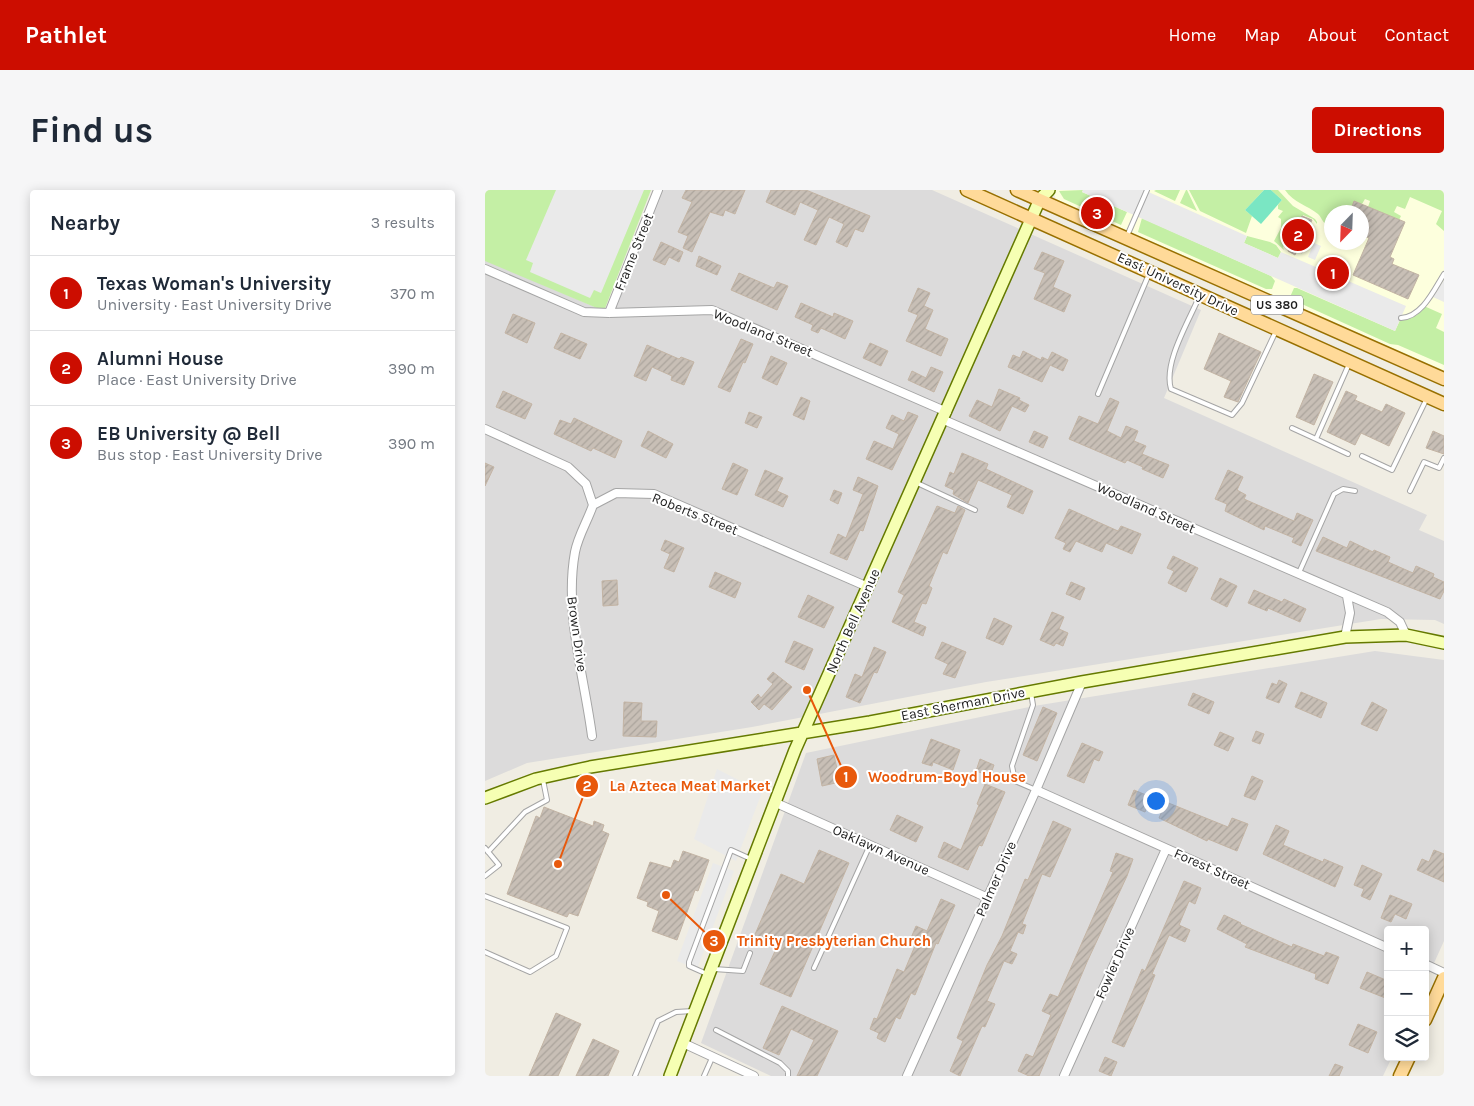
<!DOCTYPE html>
<meta charset="utf-8">
<style>
body{margin:0;font-family:Karla,sans-serif;background:#f6f6f7;color:#1f2937}
.controls{position:absolute;right:15px;bottom:15px;display:grid;overflow:hidden;border-radius:5px;box-shadow:0 2px 12px #0003}
.controls button{width:45px;height:45px;display:grid;place-items:center;padding:0;border:0;border-bottom:1px solid #e0e1e3;background:#fff;color:#1f2937;font:25px sans-serif}
.compass{position:absolute;left:839px;top:15px;width:45px;height:45px;border-radius:50%;background:#fff;box-shadow:0 2px 12px #0003;rotate:203deg}
.you{position:absolute;left:670px;top:610px;width:18px;height:18px;margin:-12px;border:4px solid #fff;border-radius:50%;background:#1a73e8;box-shadow:0 0 0 8px #1a73e833}
.badge{display:grid;place-items:center;width:32px;height:32px;border-radius:50%;background:#cc0d00;color:#fff;font-size:16px;font-weight:700}
.pin{position:absolute;translate:-50% -50%;border:2px solid #fff;box-shadow:0 1px 5px #0006}
.list{margin:0;padding:0;list-style:none}
h2{display:flex;justify-content:space-between;align-items:center;height:65px;margin:0;padding:0 20px;font-size:21px}
h2 small{font-size:16px;font-weight:400;color:#747a83}
.list li{display:grid;grid-template-columns:32px 1fr auto;gap:15px;align-items:center;box-sizing:border-box;height:75px;padding:0 20px;border-top:1px solid #e0e1e3}
.list b{display:block;font-size:19px;white-space:nowrap}
.list p{margin:0;font-size:16px;white-space:nowrap;color:#747a83}
.list em{font-size:16px;font-style:normal;color:#747a83}
.icon{flex:none;width:28px;height:28px;fill:none;stroke:currentColor;stroke-width:2;stroke-linecap:round;stroke-linejoin:round}
.map{position:relative;flex:none;width:959px;height:886px;overflow:hidden;border-radius:5px}
header{display:flex;align-items:center;gap:30px;box-sizing:border-box;height:70px;padding:0 25px;background:#cc0d00;color:#fff}
header strong{font-size:24px}
nav{display:flex;gap:28px;margin-inline-start:auto;font-size:18px}
.intro{display:flex;align-items:center;justify-content:space-between;box-sizing:border-box;height:120px;padding:0 30px}
h1{margin:0;font-size:35px}
.button{padding:12px 22px;border-radius:5px;background:#cc0d00;color:#fff;font-size:18px;font-weight:700}
main{display:flex;gap:30px;padding:0 30px}
aside{flex:1;background:#fff;border-radius:5px;box-shadow:0 2px 12px #0003}
.map>svg:first-child{display:block}
.residential{fill:#dcdbdb}
.education{fill:#fdffdd;fill-rule:evenodd}
.grass{fill:#c4efa5}
.pitch{fill:#7ae6c3}
.parking{fill:#eaeaea}
.building{fill:url(#building-hatch);stroke:#c3b4a4}
.lines{fill:none;stroke-linecap:round;stroke-linejoin:round}
.lane-casing{stroke:#a5a5a5;stroke-width:6}
.street-casing{stroke:#a5a5a5;stroke-width:10}
.secondary-casing{stroke:#657a00;stroke-width:14}
.primary-casing{stroke:#987000;stroke-width:15}
.lane{stroke:#fff;stroke-width:4}
.street{stroke:#fff;stroke-width:8}
.secondary{stroke:#f6ffb3;stroke-width:11}
.primary{stroke:#ffda99;stroke-width:12}
.labels{text-anchor:middle;dominant-baseline:central;stroke-width:4;stroke-linejoin:round;paint-order:stroke}
.shield{fill:#fff;stroke:#626262;stroke-width:1}
.shield-label{font-size:12px;font-weight:bold;fill:#1e1e1e}
.street-label{font-size:14px;fill:#1e1e1e;stroke:#fff}
.leader{fill:none;stroke:#e8590c;stroke-width:2}
.callout-dot{fill:#e8590c;stroke:#fff;stroke-width:2}
.mark-label{font-size:15px;text-anchor:middle;font-weight:bold;fill:#fff}
.callout-label{font-size:15px;text-anchor:middle;font-weight:bold;fill:#e8590c;stroke:#fff;stroke-width:4;stroke-linejoin:round;paint-order:stroke}
</style>
<header>
<strong>Pathlet</strong>
<nav><a>Home</a><a>Map</a><a>About</a><a>Contact</a></nav>
</header>
<div class="intro"><h1>Find us</h1><a class="button">Directions</a></div>
<main>
<aside>
<h2>Nearby<small>3 results</small></h2>
<ul class="list">
<li><span class="badge">1</span><div><b>Texas Woman's University</b><p>University · East University Drive</p></div><em>370 m</em></li>
<li><span class="badge">2</span><div><b>Alumni House</b><p>Place · East University Drive</p></div><em>390 m</em></li>
<li><span class="badge">3</span><div><b>EB University @ Bell</b><p>Bus stop · East University Drive</p></div><em>390 m</em></li>
</ul>
</aside>
<div class="map">
<svg width="959" height="886" viewBox="0 0 959 886">
<defs>
<pattern id="building-hatch" width="6" height="6" patternUnits="userSpaceOnUse" patternTransform="scale(1.25)"><rect width="6" height="6" fill="#c8bfb6"/><path d="M-1 1l2-2M0 6l6-6M5 7l2-2" fill="none" stroke="#aba49c"/></pattern>
</defs>
<rect width="100%" height="100%" fill="#f0ede3"/>
<path class="residential" d="M173 0H447L716 120 679 208 942 325 934 340 959 351V434L950 430 896 429 501 492 267 537 42 573 0 591V70L124 123Z
M890 461 959 470V751L940 793V740H903V867H907L898 886H286L216 853 321 563 549 516Z"/>
<path class="education" d="M561 0H959V181L571 9 569 4ZM846 22H876V52H846Z"/>
<path class="grass" d="M0 0H166L119 121 0 71Z
M598 0 597 2 642 22 636 35 579 9 574 1Z
M671 0H695L690 11 669 1Z
M701 0H702L712 21 695 13Z
M704 0H779L760 20 767 26 761 43 715 21Z
M786 0H793L808 16 830 29 832 32V34L828 29 818 25 814 33 810 31 805 43 801 42 799 48 802 49 798 57 799 60 789 51 796 38V29L793 27 798 21 793 19V15L797 10Z
M800 0H959V41L951 34 957 21 925 7 920 19 912 16 909 22 916 26 914 30 883 17 885 11 880 9 877 14 869 11 865 22H846V34L845 35C837 34 838 29 833 24 822 15 809 13 800 0Z
M657 28 786 86 790 91 787 99H781L653 42Z
M762 46 785 52 791 55 796 62 793 68 759 53Z
M809 98H812L910 141 916 128 921 130 932 125 939 116 957 124 951 138 959 142V175L913 155 905 154 808 110 805 107Z"/>
<path class="pitch" d="M779 0H786L797 10 776 34 760 20Z"/>
<path class="parking" d="M71 0H159L116 103 109 100 105 108 45 82 48 73 41 70Z
M598 0H659L762 46 759 53 793 68 796 62 921 116 910 141 597 2Z
M829 53 836 56 830 70 823 67Z
M959 90V112L948 107Z
M232 579 277 602 251 671 209 649Z
M228 673 249 681 212 779 192 771Z"/>
<path class="building" d="M201 0H260L250 24 240 20 238 26 225 22 207 62 198 58 203 46 193 42 207 12 197 8Z
M286 0H321L385 26 378 42 370 39 362 57 351 52 359 34 344 27 331 55 319 50 333 20 315 12 310 25 281 12Z
M869 11 920 32 905 67 909 69 907 74 934 85 923 109 868 85 884 48 876 45V22H865Z
M817 26 827 30 822 40 829 46 826 54 821 52 817 63 812 60 810 65 803 61 804 57 799 55 810 30 814 33Z
M176 52 198 62 194 72 184 67 180 75 168 70Z
M557 62 579 71 568 97 586 105 579 122 549 109 560 83 549 79Z
M214 66 236 76 232 85 211 76Z
M254 83 289 98 292 92 303 96 292 120 246 100Z
M433 98 445 103 439 116 448 120 440 139 463 149 456 166 421 151 433 125 423 121Z
M316 113 348 127 349 123 368 131 360 149 336 138 333 143 326 140 328 135 310 127Z
M28 124 50 133 42 153 20 143Z
M76 143 102 154 95 169 69 158Z
M734 143 776 162 753 212 739 207 746 191 719 179Z
M256 149 268 154 260 173 258 172 245 202 233 197Z
M385 153 403 161 396 176 378 168Z
M162 155 194 169 196 167 209 172 199 195 186 190 187 186 167 177 161 191 149 186Z
M538 161 556 170 557 167 563 170 567 162 583 170 578 181 565 175 557 192 523 177 528 165 535 168Z
M286 166 302 173 292 195 277 188Z
M446 177 458 182 449 202 423 190 427 181 441 188Z
M829 184 848 192 829 235 811 227Z
M514 199 535 208 534 210 544 215 540 222 527 216 515 241 484 226 492 210 507 217Z
M18 201 47 214 40 229 11 217Z
M861 201 872 206 870 210 897 222 901 214 920 223 904 256 876 243 870 255 842 242Z
M316 207 325 211 319 230 308 225Z
M625 208 634 212 622 241 636 248 641 236 653 241 649 251 661 256 657 264 684 275 678 288 657 279 658 277 642 270 640 273 584 249 594 226 613 234Z
M264 222 277 227 272 238 260 233Z
M423 222 433 226 407 280 381 269 389 251 408 259 414 244 401 238 407 225 419 231Z
M89 228 137 251 130 268 108 258 106 261 69 244 75 230 86 234Z
M163 241 188 254 181 268 156 256Z
M549 241 563 247 558 258 544 252Z
M948 241 959 246V264L941 258Z
M477 263 503 274 501 279 548 301 538 324 522 317 527 305 493 290 483 313 468 304 469 300 460 296 465 282 469 284Z
M0 273 9 277 0 296Z
M248 273 263 280 252 305 237 299Z
M280 280 298 288 292 301 303 306 298 317 270 305Z
M743 280 758 287 752 300 761 305 759 309 809 331 812 323 828 330 816 356 807 352 809 348 780 336 779 340 740 321 742 314 730 309Z
M373 287 393 296 378 341 375 340 362 370 345 363 353 344 361 348 378 304 368 300Z
M349 300 357 303 353 314 345 310Z
M452 316 470 323 473 316 480 320 462 364 458 362 444 396 447 398 441 414 437 413 429 432 441 437 438 446 407 432 419 405 413 402Z
M584 319 633 341 636 336 656 344 647 364 621 353 617 362 591 351 585 362 578 359 581 353 570 348Z
M838 347 862 358 865 351 888 362 889 360 905 367 903 372 928 383 931 376 949 384 948 387 959 392V401L955 409 831 361Z
M180 350 199 358 189 382 179 378 185 364 176 360Z
M688 366 713 378 701 402 683 393 689 381 682 378Z
M230 382 256 393 250 408 224 397Z
M735 388 752 396 742 417 726 409Z
M132 390 133 415 118 416 117 391Z
M586 392 600 398 595 410 581 404Z
M769 400 797 412 799 409 821 419 815 432 783 418 782 421 763 413Z
M323 405 349 417 339 438 313 427Z
M567 422 579 427 574 439 583 443 578 456 571 453 569 456 555 450Z
M509 428 527 436 518 455 501 448Z
M309 451 328 459 319 480 300 472Z
M457 452 481 462 470 488 458 484 463 474 450 468Z
M389 457 401 462 392 483 389 482 375 513 361 507 370 484 377 487Z
M288 482 307 497 287 520 279 514 274 520 266 512 273 504 276 508 288 494 282 489Z
M794 490 802 494 794 513 781 508 787 493 792 495Z
M816 502 842 513 836 528 810 517Z
M708 503 729 512 724 524 703 515Z
M139 512 157 513 156 531H172L171 547 138 546Z
M887 512 902 520 892 541 876 534Z
M558 517 572 523 552 571 538 565Z
M771 541 779 544 775 554 767 551Z
M735 542 749 548 743 561 729 555Z
M446 549 475 560 468 580 448 572 447 576 437 573Z
M597 553 618 562 614 571 609 569 599 593 582 586Z
M349 565 355 592 337 596 332 569Z
M495 569 509 575 505 586 491 581Z
M767 586 778 591 770 610 759 606Z
M500 594 520 602 497 656 494 655 483 680 453 667 459 652 476 660 494 615 492 614Z
M649 600 666 607 660 622 643 615Z
M681 612 743 637 747 628 763 634 752 661 723 649 722 651 674 628Z
M59 617 108 636 109 631 119 635 117 641 124 644 93 726 84 723 82 727 22 704 51 626 55 628Z
M412 625 438 637 431 652 405 640Z
M568 631 586 639 565 687 557 684 537 734 541 735 538 744 533 742 525 761 532 764 527 774 519 771 502 811 510 814 500 837 497 836 475 886 465 881 478 851 472 848 502 775 517 746 540 689 543 690Z
M791 635 804 641 798 655 838 672 839 669 858 677 850 697 778 664Z
M334 660 364 673 306 807 275 794 291 759 268 749 296 684 319 694Z
M949 660 959 664V692L932 680 937 669 944 672Z
M198 661 224 670 213 701 210 700 192 750 167 741 174 721 162 716 163 712 152 708 165 672 186 678 189 670 194 672Z
M631 663 648 669 642 686 602 772 554 886H544L533 881 541 864 548 867 566 825 557 821 565 804 573 807 628 682 625 681Z
M877 675 897 684 885 710 876 706 879 699 869 695Z
M699 691 716 698 710 714 704 711 694 735 705 740 700 752 684 745 667 784 670 785 659 812 639 857 627 852 657 779 660 781Z
M905 705 927 714 921 729 910 724 906 732 896 728Z
M456 709 470 715 453 754 451 753 430 805 426 803 415 829 411 827 400 852 392 848 394 843 385 839 389 828 392 829 412 779 419 782 432 751 426 748 431 736 442 741Z
M739 725 756 733 755 734 807 757 808 754 839 766 841 762 854 767 843 794 830 789 831 784 760 757 762 754 732 739Z
M882 782 903 791V809L875 798Z
M297 816 353 841 332 886H312L329 850 306 839 294 865 278 858Z
M71 823 96 834 73 886H44Z
M873 834 892 842 883 863 864 855Z
M108 849 134 861 123 886H91Z
M620 867 632 872 626 886 614 881Z
M850 874 858 877 854 886H844Z"/>
<g class="lines">
<defs>
<path id="lane" d="M642 46 662 0
M714 107C704 131 678 173 686 199L747 225 757 213 791 141
M916 128C937 127 949 100 959 84
M613 204 664 84
M807 238 831 249 864 174
M831 249 863 264
M877 266 907 280 942 208
M430 292 490 320
M925 301 939 272 954 278 959 268
M813 385 849 304 858 299 870 301
M546 503 548 515 527 576 530 591 551 600
M0 658 14 675 0 686
M3 662 40 622 62 610 58 590
M0 706 82 738 71 766 45 782 0 762
M329 778 385 655
M229 779 258 781 265 763
M222 784 204 776V772L246 660 266 669
M231 840 295 873 303 881V886
M150 886 173 831 191 822 208 821
M219 886 227 868"/>
<path id="street" d="M0 79 99 122 124 123 227 120 462 222
M124 123 173 0
M459 230 902 422 915 432 921 445
M0 239 83 277 101 294 108 315
M108 315 131 303 169 304 383 397
M860 447 865 423 862 406
M107 546C99 485 79 423 90 362 93 346 103 330 108 315
M551 600 903 758
M289 612 503 708
M940 774 959 783
M198 853 269 886
M422 886 551 600 597 492
M579 886 681 659"/>
<path id="secondary" d="M0 608 51 589 105 577 385 532 597 492 860 447 921 445 959 453
M185 886 310 560 555 9 564 0"/>
<path id="primary" d="M482 0 959 214
M532 0 959 189
M940 830 959 788
M915 886 924 867"/>
</defs>
<use href="#lane" class="lane-casing"/>
<use href="#street" class="street-casing"/>
<use href="#secondary" class="secondary-casing"/>
<use href="#primary" class="primary-casing"/>
<use href="#lane" class="lane"/>
<use href="#street" class="street"/>
<use href="#secondary" class="secondary"/>
<use href="#primary" class="primary"/>
</g>
<g class="labels">
<rect class="shield" x="766" y="105.5" width="52" height="19" rx="4"/>
<g class="shield-label">
<text x="792" y="115">US 380</text>
</g>
<g class="street-label">
<text transform="translate(149 62) rotate(-68)">Frame Street</text>
<text transform="translate(693 94) rotate(25)">East University Drive</text>
<text transform="translate(278 143) rotate(22)">Woodland Street</text>
<text transform="translate(661 318) rotate(24)">Woodland Street</text>
<text transform="translate(210 324) rotate(22)">Roberts Street</text>
<text transform="translate(368 431) rotate(-66)">North Bell Avenue</text>
<text transform="translate(92 444) rotate(82)">Brown Drive</text>
<text transform="translate(478 514) rotate(-11)">East Sherman Drive</text>
<text transform="translate(396 660) rotate(24)">Oaklawn Avenue</text>
<text transform="translate(727 679) rotate(24)">Forest Street</text>
<text transform="translate(511 689) rotate(-66)">Palmer Drive</text>
<text transform="translate(630 773) rotate(-66)">Fowler Drive</text>
</g>
</g>
<path class="leader" d="M322 500L361 587M73 674L102 596M181 705L229 751"/>
<g class="callout-dot">
<circle cx="322" cy="500" r="5"/>
<circle cx="73" cy="674" r="5"/>
<circle cx="181" cy="705" r="5"/>
<circle cx="361" cy="587" r="12"/>
<circle cx="102" cy="596" r="12"/>
<circle cx="229" cy="751" r="12"/>
</g>
<g class="mark-label">
<text x="361" y="592">1</text>
<text x="102" y="601">2</text>
<text x="229" y="756">3</text>
</g>
<g class="callout-label">
<text x="462" y="592">Woodrum-Boyd House</text>
<text x="205" y="601">La Azteca Meat Market</text>
<text x="349" y="756">Trinity Presbyterian Church</text>
</g>
</svg>
<div class="controls">
<button>+</button>
<button>−</button>
<button><svg class="icon" aria-label="layers" viewBox="0 0 24 24"><path d="M12 4l9 5-9 5-9-5zM3 14l9 5 9-5"/></svg></button>
</div>
<svg class="compass" viewBox="-18 -18 36 36"><path d="M0-13l5 13h-10z" fill="#e53935"/><path d="M0 13l5-13h-10z" fill="#747a83"/></svg>
<div class="you"></div>
<div class="pin badge" style="left:848px;top:83px">1</div>
<div class="pin badge" style="left:813px;top:45px">2</div>
<div class="pin badge" style="left:612px;top:23px">3</div>
</div>
</main>
